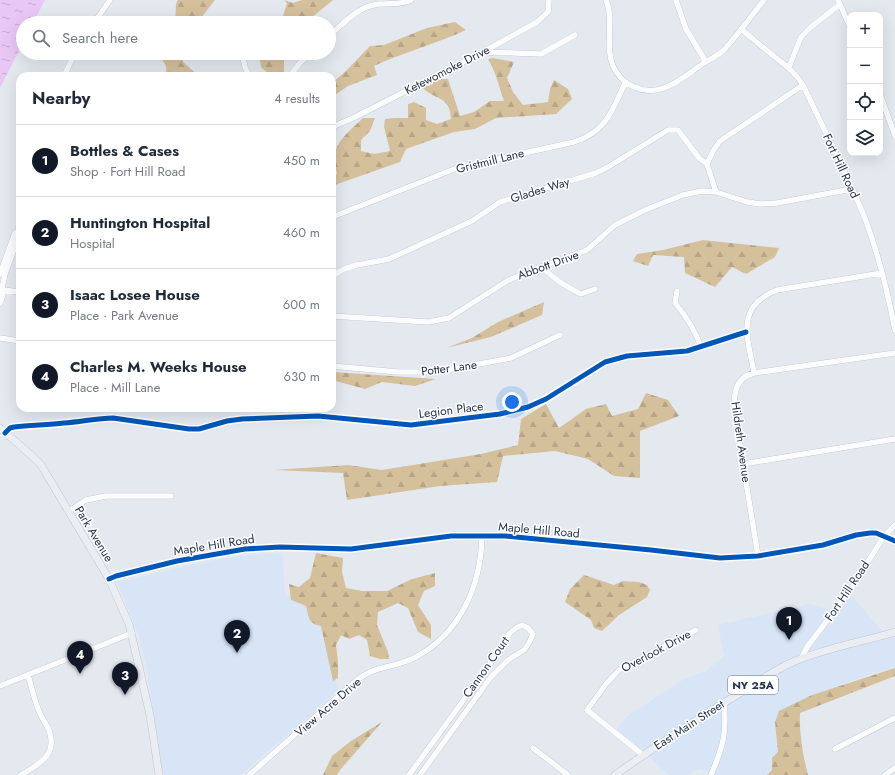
<!DOCTYPE html>
<meta charset="utf-8">
<style>
body{margin:0;font-family:Jost,sans-serif;background:#f2f2f3;color:#1f2937}
.controls{position:absolute;right:12px;top:12px;display:grid;overflow:hidden;border-radius:8px;box-shadow:0 4px 16px #0002}
.controls button{width:36px;height:36px;display:grid;place-items:center;padding:0;border:0;border-bottom:1px solid #e0e1e3;background:#fff;color:#1f2937;font:20px sans-serif}
.you{position:absolute;left:512px;top:402px;width:14px;height:14px;margin:-10px;border:3px solid #fff;border-radius:50%;background:#1a73e8;box-shadow:0 0 0 6px #1a73e833}
.badge{display:grid;place-items:center;width:26px;height:26px;border-radius:50%;background:#111827;color:#fff;font-size:13px;font-weight:700}
.pin{position:absolute;translate:-50% -33px;filter:drop-shadow(0 1px 2px #0008)}
.pin::after{content:'';position:absolute;top:21px;width:14px;height:12px;background:inherit;clip-path:polygon(0 0,100% 0,50% 100%)}
.list{margin:0;padding:0;list-style:none}
h2{display:flex;justify-content:space-between;align-items:center;height:52px;margin:0;padding:0 16px;font-size:17px}
h2 small{font-size:13px;font-weight:400;color:#747a83}
.list li{display:grid;grid-template-columns:26px 1fr auto;gap:12px;align-items:center;box-sizing:border-box;height:72px;padding:0 16px;border-top:1px solid #e0e1e3}
.list b{display:block;font-size:15px;white-space:nowrap}
.list p{margin:0;font-size:13px;white-space:nowrap;color:#747a83}
.list em{font-size:13px;font-style:normal;color:#747a83}
.icon{flex:none;width:22px;height:22px;fill:none;stroke:currentColor;stroke-width:2;stroke-linecap:round;stroke-linejoin:round}
.map{position:relative;flex:none;width:895px;height:775px;overflow:hidden}
.search{position:absolute;background:#fff;box-shadow:0 4px 16px #0002;left:16px;top:16px;width:320px;height:44px;display:flex;align-items:center;gap:10px;box-sizing:border-box;padding:0 14px;border-radius:22px;color:#747a83;font-size:15px}
.panel{position:absolute;background:#fff;box-shadow:0 4px 16px #0002;left:16px;top:72px;width:320px;height:340px;border-radius:12px}
.map>svg:first-child{display:block}
.built{fill:#d8e5f7}
.forest{fill:url(#forest-firs)}
.water{fill:url(#water-ripples)}
.lines{fill:none;stroke-linecap:round;stroke-linejoin:round}
.minor-casing{stroke:#afb8c6;stroke-width:6}
.major-casing{stroke:#c1c6ce;stroke-width:8}
.minor{stroke:#fbfcfd;stroke-width:5.5}
.major{stroke:#eaeef3;stroke-width:7}
.cycleway-casing{stroke:#fff;stroke-width:8}
.cycleway{stroke:#0057b8;stroke-width:5}
.labels{text-anchor:middle;dominant-baseline:central;stroke-width:3;stroke-linejoin:round;paint-order:stroke}
.shield{fill:#fff;stroke:#667081;stroke-width:1}
.shield-label{font-size:11px;font-weight:bold;fill:#24334b}
.street-label{font-size:12px;fill:#24334b;stroke:#fff}
</style>
<div class="map">
<svg width="895" height="775" viewBox="0 0 895 775">
<defs>
<pattern id="forest-firs" width="22" height="20" patternUnits="userSpaceOnUse"><rect width="22" height="20" fill="#d5c09c"/><path d="M5 1l3.5 6h-7zM16 11l3.5 6h-7z" fill="#b7a588"/></pattern>
<pattern id="water-ripples" width="26" height="14" patternUnits="userSpaceOnUse"><rect width="26" height="14" fill="#e8c7f5"/><path d="M2 4q2-2 4 0t4 0M15 11q2-2 4 0t4 0" fill="none" stroke="#c7abd4"/></pattern>
</defs>
<rect width="100%" height="100%" fill="#e4e9f0"/>
<path class="built" d="M282 553 285 595 305 601 325 623 338 691 241 775H162L147 670 139 636 117 582 213 560 248 555Z
M852 596 882 631 895 630V668L876 672 813 695 781 713 785 744 771 775H712L709 772 699 769 688 775H669L617 729 626 717 684 679 706 671 724 656 718 625 809 604 830 609Z"/>
<path class="forest" d="M178 0H215L197 23H175L176 4Z
M284 0 293 3 302 0H333L305 23H281L287 3Z
M455 22 466 30C436 44 404 52 374 66L377 75 348 86 332 97V83L346 71 370 46 384 45 427 28Z
M153 53H183V62L199 76H166C168 62 163 61 153 53Z
M261 53H284V72L276 76H271L261 67 259 55Z
M493 58 514 62 507 78 513 92 523 105 548 102 550 89 554 80 568 89 572 99 556 114 496 118 475 129 454 132 406 149 400 162 332 186V176L337 174C336 169 333 163 334 158 335 141 352 129 363 118H375L370 131 361 140V151L374 154 390 151 384 127 385 119 395 118H408V104L414 102 426 108V120L437 124 451 119C450 95 435 101 422 87L439 79H448L460 116 474 112 490 101H504C499 87 496 72 488 59Z
M703 240 779 248 775 257 746 274 732 267 715 287 685 273 684 257 653 255 648 266 633 261 637 254 663 250Z
M544 302 542 315 491 337 446 348 472 338 498 322Z
M332 372 436 379 415 386 382 382 365 389 332 380Z
M646 393 668 400 679 416 640 431V478L614 476 588 459 555 451 503 456 497 482 440 486 347 500 343 473 274 470 348 465 382 470 481 454 518 445 521 419 546 404 559 428 586 409 606 404 612 416 638 409Z
M316 553 343 558 342 572 346 588 362 591H387L412 579 435 573V586L424 591 418 605 431 625V639L418 632 408 608 398 603 378 612 377 625 388 652 389 659H380L370 656 367 640 359 635 349 639 341 635 336 645 338 662V678L333 681 321 626C308 624 309 617 306 606L291 600 289 584 299 587 310 578Z
M584 575 614 585 623 581 639 582 647 585 650 590 647 597 619 615 602 631 594 628 591 620 565 602 570 589Z
M895 668V676L800 713C799 733 803 756 808 775H767L772 770V758L778 752 775 722 779 711 812 695Z
M382 722 340 770 337 775H323L332 756 351 741Z"/>
<path class="water" d="M0 0H45L33 23H23V43L0 88Z"/>
<g class="lines">
<defs>
<path id="minor" d="M606 0C615 21 604 45 613 66 622 86 644 95 664 88 678 83 689 73 701 65 708 60 718 56 724 50 738 34 751 17 764 0
M676 0 686 29 706 62
M838 0 850 27
M94 23 110 0
M741 29C752 38 763 48 775 57 787 67 794 71 803 85 824 130 848 175 866 221 879 256 888 294 895 330
M329 36C344 23 358 6 379 4 389 3 401 5 411 0
M483 52 541 54 575 35
M242 53 245 67 249 76
M789 67 801 37 811 27 839 5
M64 76 75 53
M290 76 299 64 310 53
M880 94 895 136
M332 127 353 118 483 52 537 22 548 12 549 0
M707 164 713 151 720 141 803 85
M332 217 457 168 574 142C606 132 612 111 625 83
M542 267C554 279 566 287 581 294L595 289
M0 274 15 233
M332 276 344 269 357 265 389 259 472 221 500 202 596 173 608 167 668 130H678L699 158 707 164 716 192
M2 288 5 274 14 249 20 221
M3 290 20 292
M677 291 675 303C687 317 695 330 701 347
M0 303 3 295 1 286
M332 316 428 322 449 318 507 281 525 273 587 250 615 225 645 210 683 195 702 191 716 192 747 202 761 204 777 203 852 189
M0 338 20 341
M332 366 398 372H422L452 369 511 358 560 335
M754 373C748 338 734 307 777 290L882 273
M5 433 10 428 14 427C31 425 48 425 64 423 81 422 97 418 113 418L189 429H199L227 421 242 419 318 416 411 425 500 414 528 407 546 399 605 362 627 356 687 351 746 332
M743 464 895 439
M69 511 86 500 106 496H171
M758 556 734 408C734 391 736 378 754 373L895 353
M109 579 116 576 177 561 245 549 280 547 351 549 451 536H505L651 550 720 558 758 556 823 545 856 535 870 533H876L895 541
M801 659 807 647 851 589 884 536 895 525
M0 686 132 633
M533 748 568 775
M835 749 895 718
M643 755 587 710 606 684 619 670 696 630
M21 775C39 764 58 755 49 730 46 724 42 718 39 711 34 700 32 687 28 675
M249 775 357 680C361 677 366 674 370 672 384 666 400 665 414 658 460 634 481 586 482 536
M409 775 492 661 510 633 516 628 522 625 528 628 533 634 529 643 524 650 508 660 491 677 420 775
M711 775C723 747 727 733 724 702
M885 775 895 768"/>
<path id="major" d="M0 428 31 455 41 465 109 579 129 624 150 715 159 775
M615 775C656 746 697 719 740 693 757 683 774 670 793 662 825 648 861 642 895 632"/>
</defs>
<use href="#minor" class="minor-casing"/>
<use href="#major" class="major-casing"/>
<use href="#minor" class="minor"/>
<use href="#major" class="major"/>
<defs>
<path id="cycleway" d="M5 433 10 428 14 427C31 425 48 425 64 423 81 422 97 418 113 418L189 429H199L227 421 242 419 318 416 411 425 500 414 528 407 546 399 605 362 627 356 687 351 746 332
M109 579 116 576 177 561 245 549 280 547 351 549 451 536H505L651 550 720 558 758 556 823 545 856 535 870 533H876L895 541"/>
</defs>
<use href="#cycleway" class="cycleway-casing"/>
<use href="#cycleway" class="cycleway"/>
</g>
<g class="labels">
<rect class="shield" x="728" y="676" width="50" height="18" rx="3"/>
<g class="shield-label">
<text x="753" y="685">NY 25A</text>
</g>
<g class="street-label">
<text transform="translate(447 70) rotate(-27)">Ketewomoke Drive</text>
<text transform="translate(490 161) rotate(-14)">Gristmill Lane</text>
<text transform="translate(841 166) rotate(65)">Fort Hill Road</text>
<text transform="translate(540 190) rotate(-17)">Glades Way</text>
<text transform="translate(548 265) rotate(-20)">Abbott Drive</text>
<text transform="translate(449 368) rotate(-7)">Potter Lane</text>
<text transform="translate(451 410) rotate(-7)">Legion Place</text>
<text transform="translate(741 442) rotate(82)">Hildreth Avenue</text>
<text transform="translate(539 530) rotate(5)">Maple Hill Road</text>
<text transform="translate(94 534) rotate(59)">Park Avenue</text>
<text transform="translate(214 545) rotate(-9)">Maple Hill Road</text>
<text transform="translate(847 591) rotate(-56)">Fort Hill Road</text>
<text transform="translate(656 651) rotate(-28)">Overlook Drive</text>
<text transform="translate(486 667) rotate(-55)">Cannon Court</text>
<text transform="translate(328 707) rotate(-41)">View Acre Drive</text>
<text transform="translate(689 725) rotate(-33)">East Main Street</text>
</g>
</g>
</svg>
<div class="controls">
<button>+</button>
<button>−</button>
<button><svg class="icon" aria-label="locate" viewBox="0 0 24 24"><circle cx="12" cy="12" r="6"/><path d="M12 2v4M12 18v4M2 12h4M18 12h4"/></svg></button>
<button><svg class="icon" aria-label="layers" viewBox="0 0 24 24"><path d="M12 4l9 5-9 5-9-5zM3 14l9 5 9-5"/></svg></button>
</div>
<div class="you"></div>
<div class="pin badge" style="left:789px;top:640px">1</div>
<div class="pin badge" style="left:237px;top:653px">2</div>
<div class="pin badge" style="left:125px;top:695px">3</div>
<div class="pin badge" style="left:80px;top:674px">4</div>
<div class="search"><svg class="icon" aria-label="search" viewBox="0 0 24 24"><circle cx="10" cy="10" r="6"/><path d="M15 15l6 6"/></svg>Search here</div>
<section class="panel">
<h2>Nearby<small>4 results</small></h2>
<ul class="list">
<li><span class="badge">1</span><div><b>Bottles &amp; Cases</b><p>Shop · Fort Hill Road</p></div><em>450 m</em></li>
<li><span class="badge">2</span><div><b>Huntington Hospital</b><p>Hospital</p></div><em>460 m</em></li>
<li><span class="badge">3</span><div><b>Isaac Losee House</b><p>Place · Park Avenue</p></div><em>600 m</em></li>
<li><span class="badge">4</span><div><b>Charles M. Weeks House</b><p>Place · Mill Lane</p></div><em>630 m</em></li>
</ul>
</section>
</div>
